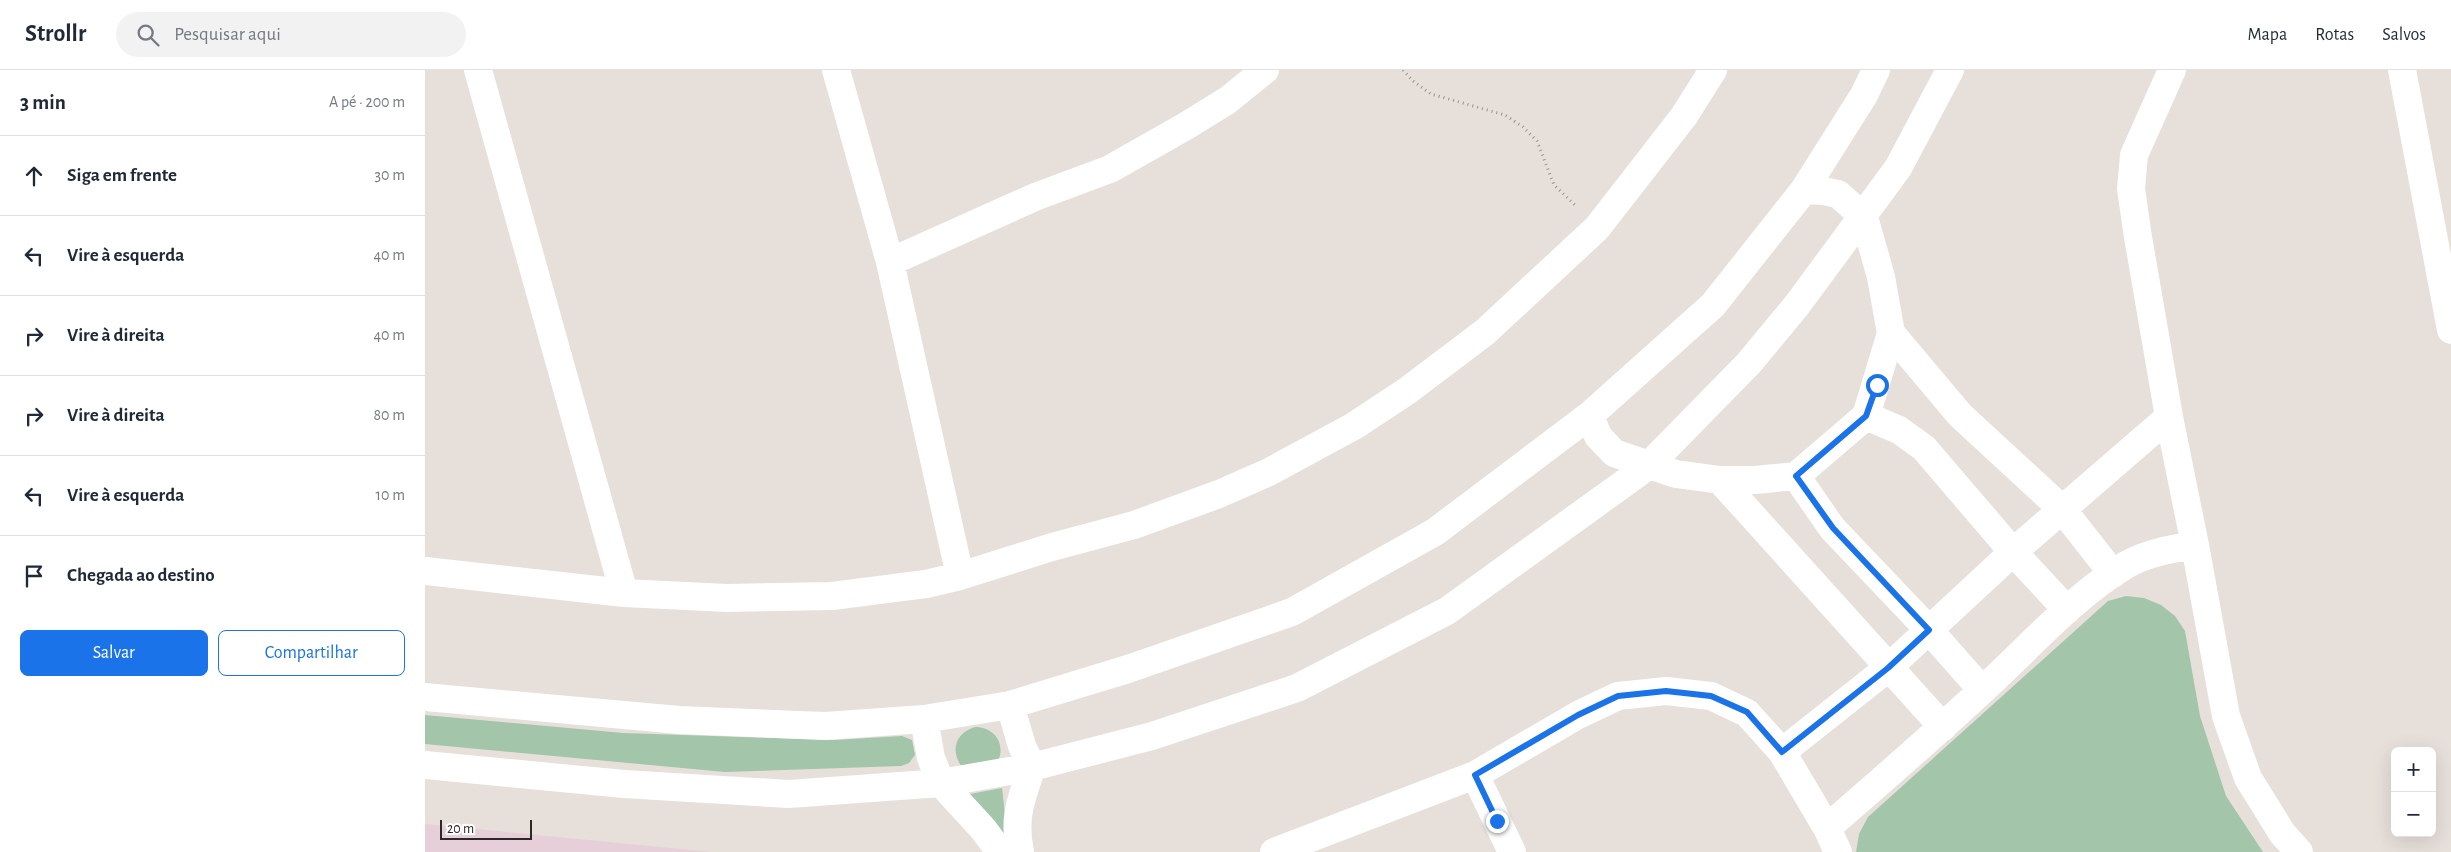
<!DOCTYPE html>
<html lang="pt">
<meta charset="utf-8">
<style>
body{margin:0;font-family:"Alegreya Sans",sans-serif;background:#f2f2f3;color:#1f2937}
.controls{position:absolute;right:15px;bottom:15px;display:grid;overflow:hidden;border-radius:8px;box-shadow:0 5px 20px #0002}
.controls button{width:45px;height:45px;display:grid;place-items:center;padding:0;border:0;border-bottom:1px solid #e0e1e3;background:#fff;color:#1f2937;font:25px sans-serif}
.scale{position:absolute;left:15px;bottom:12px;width:92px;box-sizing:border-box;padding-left:5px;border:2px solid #2b2826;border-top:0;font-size:14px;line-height:18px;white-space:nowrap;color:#2b2826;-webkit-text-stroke:4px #fff;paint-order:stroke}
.stop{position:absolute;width:15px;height:15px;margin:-11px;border:4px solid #1a73e8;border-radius:50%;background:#fff}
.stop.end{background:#1a73e8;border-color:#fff;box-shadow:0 1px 5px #0008}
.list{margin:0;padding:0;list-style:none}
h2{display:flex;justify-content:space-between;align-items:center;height:65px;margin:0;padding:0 20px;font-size:21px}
h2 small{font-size:16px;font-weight:400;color:#747a83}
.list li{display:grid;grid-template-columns:32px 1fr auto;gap:15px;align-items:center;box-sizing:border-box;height:80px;padding:0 20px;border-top:1px solid #e0e1e3}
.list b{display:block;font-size:19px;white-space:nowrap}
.list em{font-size:16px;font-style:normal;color:#747a83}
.actions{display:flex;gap:10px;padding:15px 20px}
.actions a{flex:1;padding:11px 0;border:1px solid #1a73e8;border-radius:8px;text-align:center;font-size:18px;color:#1a73e8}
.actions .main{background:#1a73e8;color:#fff}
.icon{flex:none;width:28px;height:28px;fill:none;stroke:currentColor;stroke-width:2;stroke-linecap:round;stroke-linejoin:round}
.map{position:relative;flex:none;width:2026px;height:782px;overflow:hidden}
header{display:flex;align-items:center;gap:30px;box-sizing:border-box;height:70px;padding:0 25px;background:#fff;border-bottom:1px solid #e0e1e3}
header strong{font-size:24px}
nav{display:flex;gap:28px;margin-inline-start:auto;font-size:18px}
.search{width:350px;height:45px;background:#f2f2f3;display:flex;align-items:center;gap:12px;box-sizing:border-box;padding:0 18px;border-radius:28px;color:#747a83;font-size:19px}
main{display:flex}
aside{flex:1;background:#fff}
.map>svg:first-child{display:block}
.industrial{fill:#e7cfd9}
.green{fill:#a3c5aa}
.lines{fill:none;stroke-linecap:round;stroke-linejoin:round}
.path{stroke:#9a9491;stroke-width:3;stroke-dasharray:1 4;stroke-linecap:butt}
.minor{stroke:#fff;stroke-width:28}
.route{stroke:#1a73e8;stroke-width:6}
</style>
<header>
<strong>Strollr</strong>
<div class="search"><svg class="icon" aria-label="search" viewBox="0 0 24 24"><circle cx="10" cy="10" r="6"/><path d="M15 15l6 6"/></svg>Pesquisar aqui</div>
<nav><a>Mapa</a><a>Rotas</a><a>Salvos</a></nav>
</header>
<main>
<aside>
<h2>3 min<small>A pé · 200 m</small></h2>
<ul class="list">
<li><svg class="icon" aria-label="ahead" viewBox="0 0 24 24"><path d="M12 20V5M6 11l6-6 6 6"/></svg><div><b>Siga em frente</b></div><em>30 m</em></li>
<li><svg class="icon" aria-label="left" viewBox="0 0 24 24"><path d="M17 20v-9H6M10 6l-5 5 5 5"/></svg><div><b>Vire à esquerda</b></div><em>40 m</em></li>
<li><svg class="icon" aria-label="right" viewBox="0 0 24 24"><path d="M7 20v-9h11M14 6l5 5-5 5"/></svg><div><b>Vire à direita</b></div><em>40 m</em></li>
<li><svg class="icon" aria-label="right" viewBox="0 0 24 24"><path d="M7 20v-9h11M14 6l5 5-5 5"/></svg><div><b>Vire à direita</b></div><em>80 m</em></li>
<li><svg class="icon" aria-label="left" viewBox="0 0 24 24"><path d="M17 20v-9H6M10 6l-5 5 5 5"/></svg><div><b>Vire à esquerda</b></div><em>10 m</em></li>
<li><svg class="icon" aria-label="arrive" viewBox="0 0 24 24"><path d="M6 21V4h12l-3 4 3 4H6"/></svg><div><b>Chegada ao destino</b></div></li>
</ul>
<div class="actions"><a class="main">Salvar</a><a>Compartilhar</a></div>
</aside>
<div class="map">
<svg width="2026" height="782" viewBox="0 0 2026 782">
<rect width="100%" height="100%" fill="#e6dfda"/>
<path class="industrial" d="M0 754 286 782H0Z"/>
<path class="green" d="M1701 526 1719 528 1736 535 1750 546 1760 561 1775 646 1801 726 1838 782H1431L1434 764 1443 747 1683 531Z
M0 645 198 663 410 670 477 666 487 670 490 685 484 693 476 696 300 702 0 674Z
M550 657C570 657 582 675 572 693L537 697C525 681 530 663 550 657Z
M577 718 580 744 589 782 545 724Z"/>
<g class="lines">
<path class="path" d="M978 0 988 11 1006 24 1080 45 1098 57 1112 71 1129 115 1151 136"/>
<path class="minor" d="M53 0 199 523
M411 0 465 192 535 506
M1747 0 1709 85 1706 119 1713 167 1744 347 1770 475 1801 646 1823 708 1857 763 1874 782
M1977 0 2026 260
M465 192 610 127 685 99 761 56 803 30 840 0
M1466 263 1535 345 1637 439 1688 504
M1165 345 1173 366 1189 383 1251 404 1295 410H1330L1371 406 1441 346 1466 263 1456 207 1439 147 1413 124 1398 121 1379 120
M1441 346 1474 360 1499 378 1588 482 1642 540
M1371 406 1407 458 1504 560 1557 620
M1295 410 1518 657
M0 501 199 523 302 528 407 526 501 514 535 506 627 477 709 455 794 424 844 402 929 356 982 321 1060 262 1172 158 1259 46 1288 0
M0 627 254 650 400 656 499 649 585 635 703 599 867 542 1010 462 1165 345 1288 235 1379 120 1439 25 1451 0
M585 635 597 676 607 697C596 730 588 747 595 782
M499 649 506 688 516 713 559 760 575 782
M1357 682 1463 598 1588 482 1744 347
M0 695 199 714 364 724 516 713 607 697 727 666 872 618 1022 541 1223 396 1324 293 1372 235 1473 98 1525 0
M1050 705 1087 782
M1402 758C1457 710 1513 662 1566 612 1609 572 1651 525 1701 495 1722 483 1746 479 1770 475
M849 782 1050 705 1153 645 1193 626 1241 621 1286 626 1322 643 1357 682 1402 758 1413 782"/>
</g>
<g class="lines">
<path class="route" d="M1072 751 1050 705 1153 645 1193 626 1241 621 1286 626 1322 642 1357 682 1463 598 1504 560 1408 458 1371 406 1441 346 1452 315"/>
</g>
</svg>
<div class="controls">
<button>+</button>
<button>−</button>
</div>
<div class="scale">20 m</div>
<div class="stop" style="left:1452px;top:315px"></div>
<div class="stop end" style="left:1072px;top:751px"></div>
</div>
</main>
